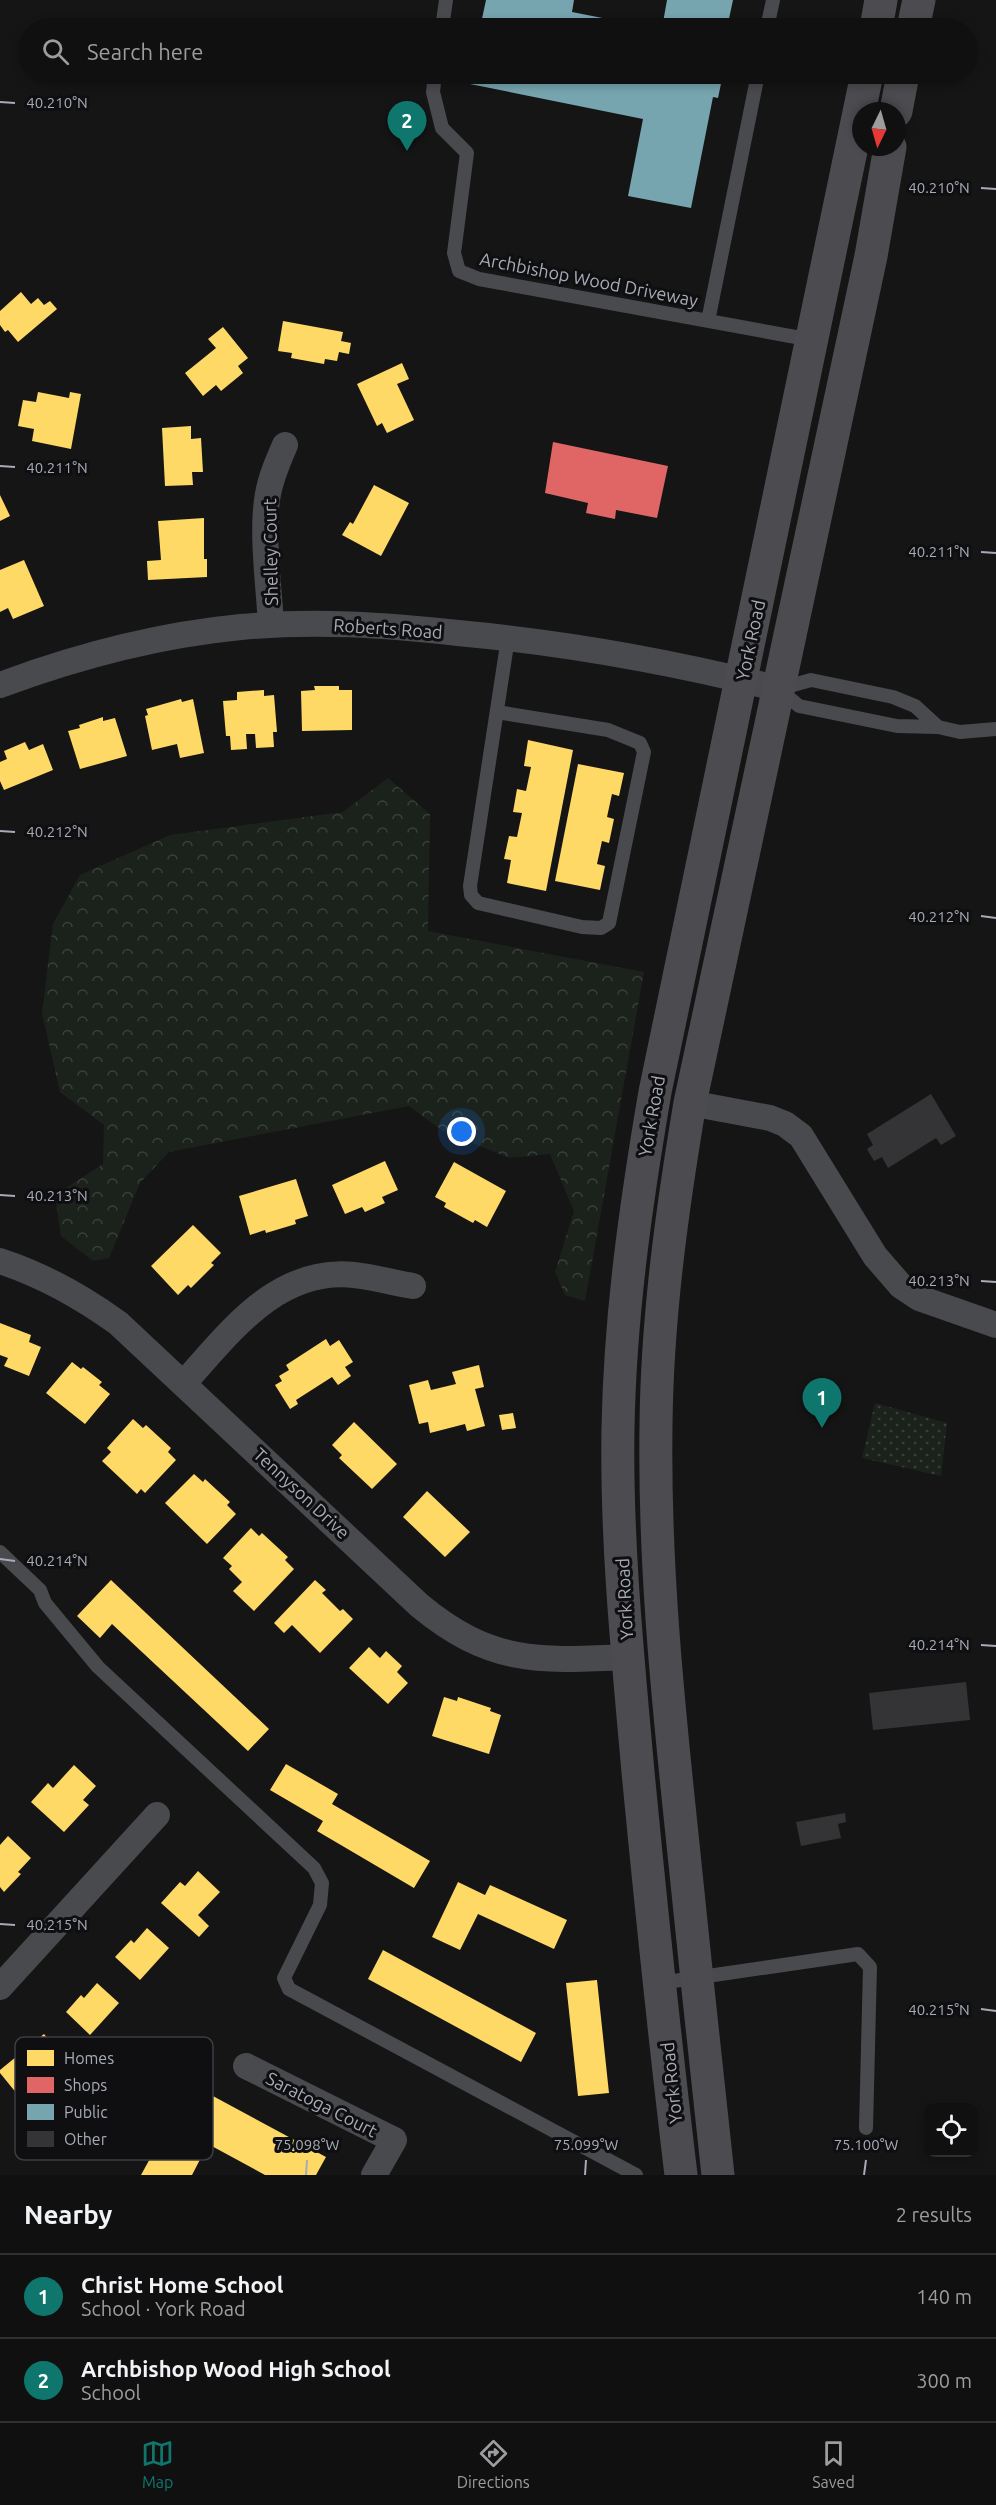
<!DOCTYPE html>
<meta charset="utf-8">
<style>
body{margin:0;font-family:Ubuntu,sans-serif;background:#191919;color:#f1f3f6}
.controls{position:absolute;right:18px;bottom:18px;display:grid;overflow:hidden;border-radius:12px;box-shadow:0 3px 9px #0003}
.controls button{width:54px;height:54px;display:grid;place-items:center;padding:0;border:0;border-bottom:2px solid #303030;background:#101010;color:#f1f3f6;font:30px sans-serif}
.compass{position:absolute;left:852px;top:102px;width:54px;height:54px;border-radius:50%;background:#101010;box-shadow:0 3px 9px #0003;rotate:185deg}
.you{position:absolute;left:462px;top:1132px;width:21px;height:21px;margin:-15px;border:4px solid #fff;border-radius:50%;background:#1a73e8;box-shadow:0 0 0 9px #1a73e833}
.badge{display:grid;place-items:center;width:39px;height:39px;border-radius:50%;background:#0f766e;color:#fff;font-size:20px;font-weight:700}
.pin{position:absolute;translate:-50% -50px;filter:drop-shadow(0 2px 3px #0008)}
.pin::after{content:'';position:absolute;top:32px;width:21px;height:18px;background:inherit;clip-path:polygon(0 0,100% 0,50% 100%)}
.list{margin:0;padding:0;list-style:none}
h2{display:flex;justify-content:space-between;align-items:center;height:78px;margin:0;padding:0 24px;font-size:26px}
h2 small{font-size:20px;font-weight:400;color:#9c9d9f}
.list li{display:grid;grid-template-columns:39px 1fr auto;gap:18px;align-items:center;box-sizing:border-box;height:84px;padding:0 24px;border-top:2px solid #303030}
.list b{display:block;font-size:22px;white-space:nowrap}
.list p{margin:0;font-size:20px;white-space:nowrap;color:#9c9d9f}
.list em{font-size:20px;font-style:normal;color:#9c9d9f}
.icon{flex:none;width:33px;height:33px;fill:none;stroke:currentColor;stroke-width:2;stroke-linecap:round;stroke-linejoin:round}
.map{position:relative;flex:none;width:996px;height:2175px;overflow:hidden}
.search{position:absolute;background:#101010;box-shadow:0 3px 9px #0003;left:18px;right:18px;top:18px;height:66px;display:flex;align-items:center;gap:15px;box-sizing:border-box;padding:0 21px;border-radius:33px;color:#9c9d9f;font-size:22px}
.sheet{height:246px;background:#101010}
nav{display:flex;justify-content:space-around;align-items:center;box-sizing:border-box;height:84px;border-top:2px solid #303030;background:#101010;font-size:16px;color:#9c9d9f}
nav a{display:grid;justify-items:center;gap:3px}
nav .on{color:#0f766e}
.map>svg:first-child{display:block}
.forest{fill:url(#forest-crowns)}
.park{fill:url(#park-dots)}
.homes{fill:#ffd966}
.shops{fill:#e06666}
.public{fill:#76a5af}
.building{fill:#343436}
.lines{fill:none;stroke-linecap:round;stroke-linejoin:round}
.service{stroke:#494a4e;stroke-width:14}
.minor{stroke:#494a4e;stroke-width:26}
.trunk{stroke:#4c4c50;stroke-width:33}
.ticks{fill:none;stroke:#a6abb6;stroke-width:2}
.labels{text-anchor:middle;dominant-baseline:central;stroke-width:6;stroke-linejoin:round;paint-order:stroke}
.street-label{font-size:18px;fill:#a6abb6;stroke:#0f0f11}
.key{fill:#0f0f11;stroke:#3c3e43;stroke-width:1.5}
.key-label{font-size:16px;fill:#a6abb6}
.ticks-label{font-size:15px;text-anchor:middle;fill:#a6abb6;stroke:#0f0f11;stroke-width:6;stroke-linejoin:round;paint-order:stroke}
</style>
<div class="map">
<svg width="996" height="2175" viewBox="0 0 996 2175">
<defs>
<pattern id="forest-crowns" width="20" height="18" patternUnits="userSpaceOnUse" patternTransform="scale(1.5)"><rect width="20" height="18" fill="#1b221c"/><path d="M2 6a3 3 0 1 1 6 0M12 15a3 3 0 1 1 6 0" fill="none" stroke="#393f3b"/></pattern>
<pattern id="park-dots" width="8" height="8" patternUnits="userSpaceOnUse" patternTransform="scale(1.5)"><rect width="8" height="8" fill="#1b221c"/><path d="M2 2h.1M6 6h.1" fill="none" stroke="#393f3b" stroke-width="1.8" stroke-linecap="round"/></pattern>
</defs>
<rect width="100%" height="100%" fill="#151515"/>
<path class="forest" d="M388 778 430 814 428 931 644 972 585 1301 565 1295 555 1272 574 1211 550 1154 509 1158 443 1131 409 1106 169 1152 140 1183 109 1258 93 1261 61 1236 55 1195 103 1164 104 1125 60 1092 42 1013 53 924 80 875 170 835 343 812Z"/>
<path class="park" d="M875 1403 947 1423 941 1476 862 1458Z"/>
<path class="homes" d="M21 292 31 304 38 298 44 305 50 301 57 309 18 342 8 330 5 332 0 325V311Z
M283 321 343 332 341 341 351 343 349 354 339 352 337 361 325 359 324 364 291 358 292 353 278 351Z
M223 327 248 358 238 366 243 373 221 391 216 385 203 396 185 373 216 348 208 339Z
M402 363 409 379 397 384 414 420 387 433 382 423 377 426 357 384Z
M38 392 69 398 70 392 81 394 71 449 32 441 34 429 18 426 23 400 36 402Z
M191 426V439L201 438 203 472H192L193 485 165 486 162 428Z
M374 485 409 503 381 556 342 535 350 522 353 524Z
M0 495 10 516 0 521Z
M204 518V559H207V577L148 580 147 561 161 560 158 521Z
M24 560 44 606 13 619 8 608 0 612V570Z
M314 686H339V690H352V730L302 731 301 691 315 690Z
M264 690V696L274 695 277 732H273L274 747 256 748 255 734H246L247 749 231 750 230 736H226L223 701 237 700V692Z
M181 699 182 702 193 699 204 753 180 758 177 744 152 750 145 716 148 715 146 709Z
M103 717V721L115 718 127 756 80 769 68 731 80 728 79 725Z
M528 740 573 750 546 891 507 883 511 860 504 859 509 836 517 837 522 813 513 812 517 789 526 791 531 767 524 766Z
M25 742 29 750 43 744 53 770 4 790 0 781V762L7 759 4 751Z
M578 764 624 773 619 796 612 794 607 817 614 819 609 843 602 841 597 864 605 866 600 890 555 881Z
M385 1161 398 1190 382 1197 385 1203 365 1212 362 1207 345 1214 332 1185Z
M454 1162 506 1191 487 1227 475 1220 473 1223 444 1207 446 1203 435 1197Z
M296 1179 308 1216 295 1220 296 1224 266 1233 265 1230 250 1235 239 1196Z
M193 1225 221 1253 211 1263 214 1265 191 1288 188 1285 178 1295 151 1266Z
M0 1323 31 1335 29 1342 41 1347 29 1376 4 1366 8 1358 0 1355Z
M326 1339 330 1346 339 1340 353 1362 345 1367 351 1376 338 1385 332 1377 296 1400 298 1404 290 1409 275 1385 282 1381 279 1376 289 1370 286 1365Z
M72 1362 81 1369 83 1367 102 1382 99 1385 110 1394 85 1424 46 1393Z
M479 1365 484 1387 475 1389 485 1426 467 1431 465 1424 430 1433 428 1422 419 1424 409 1385 428 1380 431 1390 456 1384 452 1372Z
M513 1413 516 1428 502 1430 499 1415Z
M133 1419 143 1428 146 1425 171 1448 168 1452 176 1460 145 1493 141 1489 137 1494 102 1461 111 1452 107 1448Z
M354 1422 397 1464 372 1489 339 1458 342 1455 332 1445Z
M194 1474 203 1482 205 1479 230 1502 227 1505 236 1514 207 1544 165 1503Z
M427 1491 470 1532 445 1557 403 1517Z
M251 1528 259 1536 262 1533 288 1557 285 1560 294 1569 254 1611 233 1591 242 1582 229 1569 232 1566 223 1558Z
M111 1580 269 1729 248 1751 112 1624 100 1638 77 1616Z
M315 1580 326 1590 322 1593 340 1611 343 1609 353 1619 320 1653 292 1625 284 1633 274 1623Z
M369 1647 380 1658 386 1651 402 1666 397 1672 408 1683 388 1704 349 1668Z
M444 1697 457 1701 458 1697 491 1708 490 1711 501 1715 489 1754 432 1736Z
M286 1764 338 1794 332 1804 430 1861 414 1888 317 1831 323 1821 270 1790Z
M74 1765 96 1786 83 1800 89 1805 64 1832 31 1802 48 1783 53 1788Z
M8 1836 31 1858 18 1872 21 1874 4 1892 0 1887V1845Z
M198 1871 220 1892 198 1915 209 1926 199 1937 161 1903 180 1882 185 1886Z
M458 1882 485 1895 490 1885 567 1920 554 1949 478 1914 460 1950 432 1937Z
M147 1928 169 1948 140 1980 115 1957 131 1940 134 1943Z
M383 1950 536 2033 521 2062 368 1979Z
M597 1980 609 2093 578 2096 566 1983Z
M97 1983 119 2003 90 2035 66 2012 81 1995 84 1998Z
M44 2034 68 2064 54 2076 62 2086 51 2096 42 2084 22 2100 0 2073V2070Z
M211 2095 326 2157 316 2175H265L208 2144 192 2175H141L170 2122 191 2133Z"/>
<path class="shops" d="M553 442 668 466 657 518 616 510 615 519 586 513 588 503 545 493Z"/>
<path class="public" d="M486 0H574L572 12 653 28H480Z
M667 0H733L727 28H662Z
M472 74H723L718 98 713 97 691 208 628 196 643 119 470 84Z"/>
<path class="building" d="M931 1094 956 1136 941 1145 936 1138 888 1168 882 1157 874 1161 867 1149 873 1145 867 1134Z
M966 1682 970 1720 873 1730 869 1693Z
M845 1813 846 1822 838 1824 841 1838 801 1846 796 1822Z"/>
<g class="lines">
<path class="service" d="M442 28 446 0
M767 28 773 0
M435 74 433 92 442 128 467 153 454 253 459 271 479 279 812 340
M708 321 758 74
M779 689 811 680 893 697 915 706 938 727
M780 690 799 706 897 726 938 727 960 732 996 729
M497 712 608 730 640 743 644 752 609 923 601 928 582 927 478 903 471 895 470 886 508 638
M0 1552 40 1590 45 1603 98 1667 314 1868 322 1883 320 1905 284 1978 289 1989 636 2175
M660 1983 858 1954 870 1967 866 2128"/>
<path class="minor" d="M271 625C269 587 261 530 268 494 271 477 278 461 285 445
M0 685C78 656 158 635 241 627 314 620 386 625 458 633 566 643 673 662 779 689
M690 1103 770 1118 785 1124 801 1136 875 1256 901 1286 919 1298 996 1325
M0 1261C43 1275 82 1297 118 1323L419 1605C491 1665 540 1661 628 1657
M184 1383C230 1332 277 1267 354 1275 374 1277 394 1283 413 1286
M0 1987 157 1815
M246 2066 394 2140 374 2175"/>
<path class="trunk" d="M876 28 881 0
M913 28 919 0
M896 111 903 74
M681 2175C665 2041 651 1907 638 1772 628 1658 616 1543 618 1428 620 1315 636 1203 655 1092L867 74
M718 2175C705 2058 693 1942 681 1825 667 1692 654 1560 656 1426 657 1318 672 1210 690 1103L871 256 890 147"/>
</g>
<path class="ticks" d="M0 102 15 103M981 188 996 189M0 466 15 467M981 552 996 553M0 831 15 832M981 916 996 918M0 1195 15 1196M981 1281 996 1282M0 1559 15 1561M981 1645 996 1646M0 1924 15 1925M981 2009 996 2011M306 2175 307 2160M585 2175 586 2160M864 2175 866 2160"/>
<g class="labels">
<g class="street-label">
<text transform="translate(589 279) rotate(11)">Archbishop Wood Driveway</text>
<text transform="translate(270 552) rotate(-91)">Shelley Court</text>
<text transform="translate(388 628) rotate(4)">Roberts Road</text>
<text transform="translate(750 640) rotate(-78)">York Road</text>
<text transform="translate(651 1116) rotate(-80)">York Road</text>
<text transform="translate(302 1493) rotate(43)">Tennyson Drive</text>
<text transform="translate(624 1599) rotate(-93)">York Road</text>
<text transform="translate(671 2083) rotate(-96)">York Road</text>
<text transform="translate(322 2104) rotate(27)">Saratoga Court</text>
</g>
</g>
<rect x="15" y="2037" width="198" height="123" rx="9" class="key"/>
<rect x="27" y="2050" width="27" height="16" fill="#ffd966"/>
<rect x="27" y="2077" width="27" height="16" fill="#e06666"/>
<rect x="27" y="2104" width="27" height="16" fill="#76a5af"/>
<rect x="27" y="2131" width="27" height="16" fill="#343436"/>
<g class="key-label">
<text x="64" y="2064">Homes</text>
<text x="64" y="2091">Shops</text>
<text x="64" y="2118">Public</text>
<text x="64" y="2145">Other</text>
</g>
<g class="ticks-label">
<text x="57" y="108">40.210°N</text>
<text x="939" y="193">40.210°N</text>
<text x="57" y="473">40.211°N</text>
<text x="939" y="557">40.211°N</text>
<text x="57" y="837">40.212°N</text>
<text x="939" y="922">40.212°N</text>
<text x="57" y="1201">40.213°N</text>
<text x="939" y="1286">40.213°N</text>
<text x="57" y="1566">40.214°N</text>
<text x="939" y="1650">40.214°N</text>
<text x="57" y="1930">40.215°N</text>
<text x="939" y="2015">40.215°N</text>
<text x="307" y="2150">75.098°W</text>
<text x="586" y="2150">75.099°W</text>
<text x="866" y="2150">75.100°W</text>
</g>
</svg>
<div class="controls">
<button><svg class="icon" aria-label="locate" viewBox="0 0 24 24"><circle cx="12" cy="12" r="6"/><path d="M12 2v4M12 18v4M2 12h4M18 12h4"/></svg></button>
</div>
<svg class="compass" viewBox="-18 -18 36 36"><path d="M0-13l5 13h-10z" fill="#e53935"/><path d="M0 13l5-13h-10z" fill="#9c9d9f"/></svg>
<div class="you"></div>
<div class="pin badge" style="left:822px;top:1428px">1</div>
<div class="pin badge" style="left:407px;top:151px">2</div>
<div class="search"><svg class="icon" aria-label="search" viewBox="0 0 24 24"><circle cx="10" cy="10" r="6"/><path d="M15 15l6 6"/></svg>Search here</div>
</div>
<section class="sheet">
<h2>Nearby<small>2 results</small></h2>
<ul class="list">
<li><span class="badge">1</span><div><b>Christ Home School</b><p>School · York Road</p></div><em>140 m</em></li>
<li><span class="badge">2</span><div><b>Archbishop Wood High School</b><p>School</p></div><em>300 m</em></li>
</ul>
</section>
<nav>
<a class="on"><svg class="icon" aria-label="map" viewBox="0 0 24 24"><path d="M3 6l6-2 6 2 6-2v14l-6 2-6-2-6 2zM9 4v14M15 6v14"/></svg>Map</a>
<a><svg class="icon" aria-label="directions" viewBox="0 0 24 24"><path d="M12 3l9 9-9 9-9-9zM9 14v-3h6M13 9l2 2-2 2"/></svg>Directions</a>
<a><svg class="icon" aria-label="saved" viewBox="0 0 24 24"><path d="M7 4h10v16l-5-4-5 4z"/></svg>Saved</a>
</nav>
